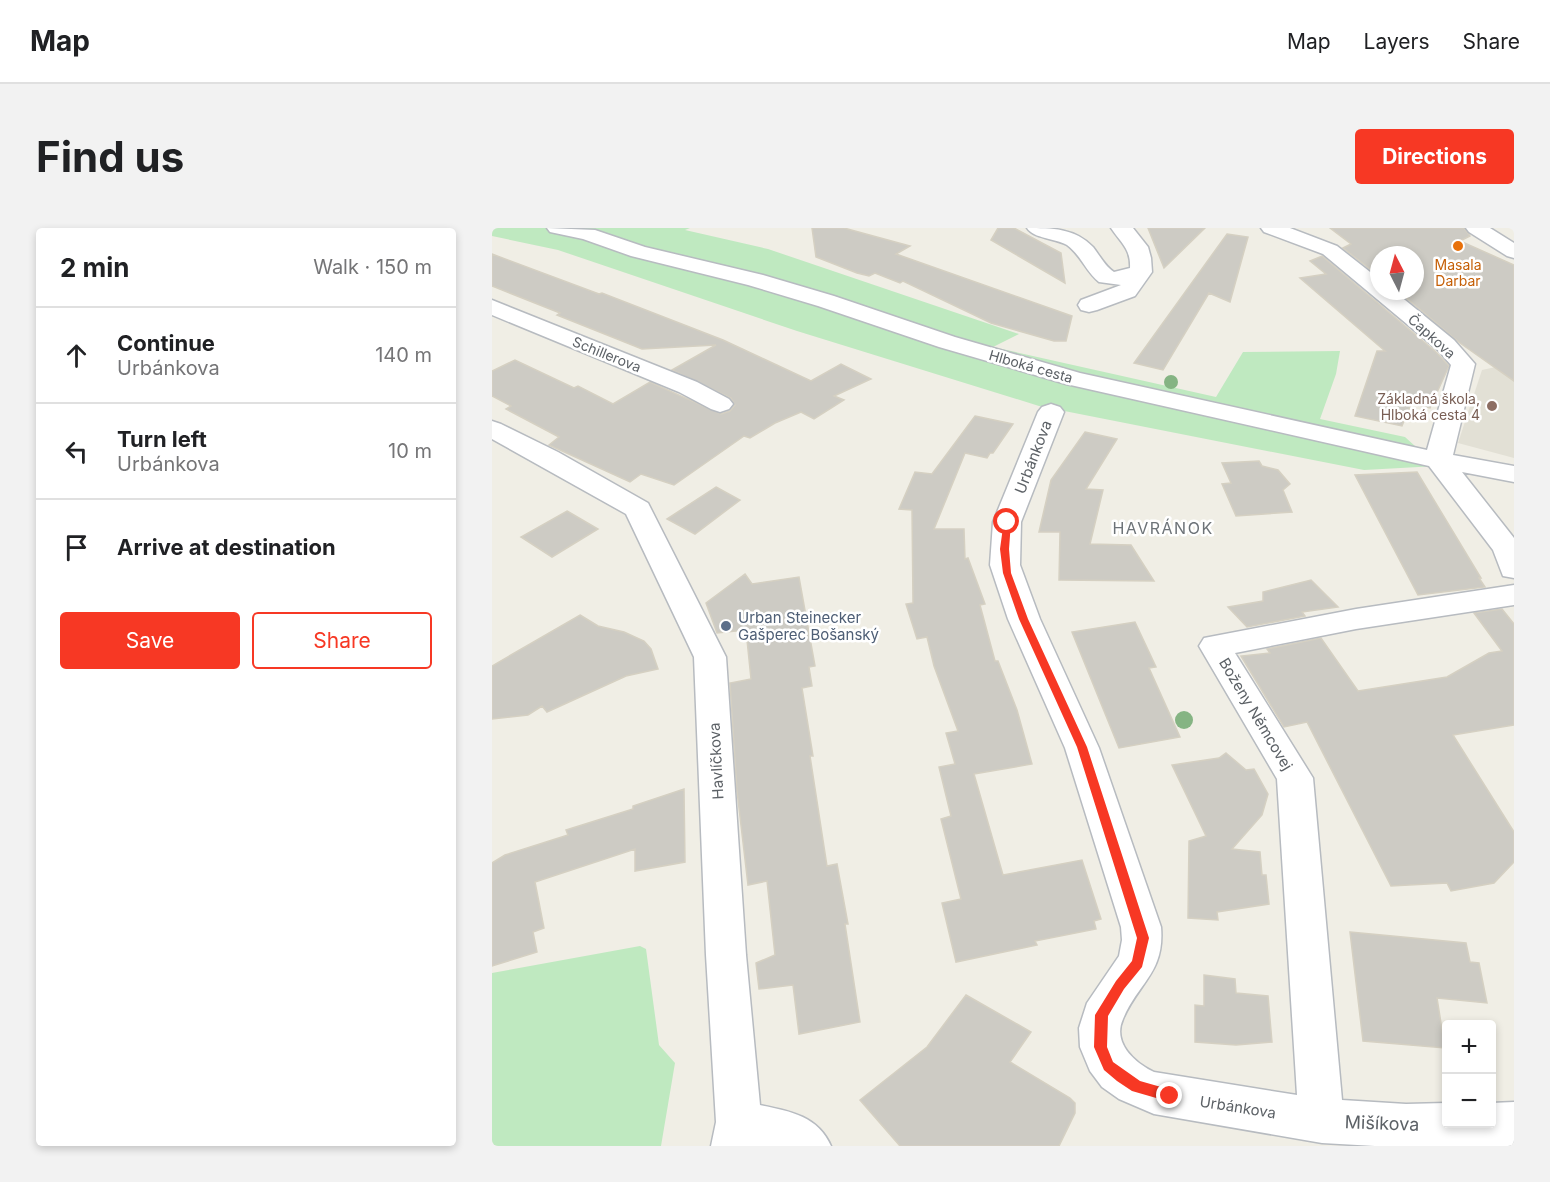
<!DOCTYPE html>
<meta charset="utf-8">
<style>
body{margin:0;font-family:Inter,sans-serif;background:#f2f2f2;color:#202124}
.controls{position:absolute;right:18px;bottom:18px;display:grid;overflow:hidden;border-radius:6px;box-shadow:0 3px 9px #0003}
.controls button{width:54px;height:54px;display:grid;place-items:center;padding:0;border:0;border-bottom:2px solid #e0e0e0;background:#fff;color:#202124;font:30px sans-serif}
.compass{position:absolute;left:878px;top:18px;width:54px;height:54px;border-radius:50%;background:#fff;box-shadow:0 3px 9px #0003;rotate:354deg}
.stop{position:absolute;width:18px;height:18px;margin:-14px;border:4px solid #f73824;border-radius:50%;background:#fff}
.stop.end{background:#f73824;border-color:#fff;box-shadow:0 2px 6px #0008}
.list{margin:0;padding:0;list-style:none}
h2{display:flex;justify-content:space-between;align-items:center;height:78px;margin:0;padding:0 24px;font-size:26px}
h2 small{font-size:20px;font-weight:400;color:#757577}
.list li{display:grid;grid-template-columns:39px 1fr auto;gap:18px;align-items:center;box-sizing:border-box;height:96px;padding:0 24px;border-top:2px solid #e0e0e0}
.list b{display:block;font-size:22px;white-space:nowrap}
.list p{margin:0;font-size:20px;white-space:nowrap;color:#757577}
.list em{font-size:20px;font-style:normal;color:#757577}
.actions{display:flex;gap:12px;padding:18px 24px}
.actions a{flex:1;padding:14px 0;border:2px solid #f73824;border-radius:6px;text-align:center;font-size:21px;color:#f73824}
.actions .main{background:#f73824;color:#fff}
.icon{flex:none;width:33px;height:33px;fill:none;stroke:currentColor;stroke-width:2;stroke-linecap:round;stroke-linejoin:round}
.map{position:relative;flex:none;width:1022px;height:918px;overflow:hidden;border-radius:6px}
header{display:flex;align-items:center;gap:36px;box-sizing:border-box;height:84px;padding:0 30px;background:#fff;border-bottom:2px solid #e0e0e0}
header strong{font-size:28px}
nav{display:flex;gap:33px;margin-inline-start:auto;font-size:21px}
.intro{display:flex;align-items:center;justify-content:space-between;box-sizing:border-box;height:144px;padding:0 36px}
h1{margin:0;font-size:42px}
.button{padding:15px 27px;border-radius:6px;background:#f73824;color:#fff;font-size:21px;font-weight:700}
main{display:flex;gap:36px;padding:0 36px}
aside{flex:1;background:#fff;border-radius:6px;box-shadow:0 3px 9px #0003}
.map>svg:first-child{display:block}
.education{fill:#e2e0d5}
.green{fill:#bfe9c0}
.building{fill:#cdcbc4;stroke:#d5d0c2;stroke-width:1.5}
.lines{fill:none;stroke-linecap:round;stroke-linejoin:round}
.minor-casing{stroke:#b7bbc0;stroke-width:3}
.minor{fill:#fff;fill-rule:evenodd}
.tree{fill:#85b483}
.route{fill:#f73824}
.food-dot{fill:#e8710a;stroke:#fff;stroke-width:2}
.education-dot{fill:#8d6e63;stroke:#fff;stroke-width:2}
.service-dot{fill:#5c6f8a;stroke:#fff;stroke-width:2}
.labels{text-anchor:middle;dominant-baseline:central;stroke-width:5;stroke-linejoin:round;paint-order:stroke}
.far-food-label{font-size:14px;fill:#c56008;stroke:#fff}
.far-street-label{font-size:14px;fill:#5c6166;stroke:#fff}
.far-education-label{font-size:14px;fill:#785e54;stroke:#fff;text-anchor:end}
.street-label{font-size:15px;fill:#5c6166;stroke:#fff}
.service-label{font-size:15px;fill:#4e5e75;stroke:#fff;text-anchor:start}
.neighbourhood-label{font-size:16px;letter-spacing:1.5px;fill:#6d7378;stroke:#fff}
.near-street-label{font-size:18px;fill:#5c6166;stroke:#fff}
</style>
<header>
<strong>Map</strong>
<nav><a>Map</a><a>Layers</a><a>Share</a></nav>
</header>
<div class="intro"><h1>Find us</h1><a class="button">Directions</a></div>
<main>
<aside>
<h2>2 min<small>Walk · 150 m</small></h2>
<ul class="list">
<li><svg class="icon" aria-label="ahead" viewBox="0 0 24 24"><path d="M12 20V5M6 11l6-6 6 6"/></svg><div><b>Continue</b><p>Urbánkova</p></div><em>140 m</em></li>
<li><svg class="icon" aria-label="left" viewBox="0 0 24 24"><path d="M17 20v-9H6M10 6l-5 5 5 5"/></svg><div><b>Turn left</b><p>Urbánkova</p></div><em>10 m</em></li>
<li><svg class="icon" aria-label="arrive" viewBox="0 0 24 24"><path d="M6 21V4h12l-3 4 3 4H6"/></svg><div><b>Arrive at destination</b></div></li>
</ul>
<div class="actions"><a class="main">Save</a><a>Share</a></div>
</aside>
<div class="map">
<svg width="1022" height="918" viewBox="0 0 1022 918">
<rect width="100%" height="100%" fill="#f0eee5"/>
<path class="education" d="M1022 135V230L966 215 990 142Z"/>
<path class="green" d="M0 0H198L193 2 276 21 527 106 501 119 724 169 751 124 848 123 844 146 828 191 913 209 945 238 872 242 547 178 305 103 66 22 0 8Z
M148 718 154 721 167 817 183 835 169 918H0V745Z"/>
<path class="building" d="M320 0H352L418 18 404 26 580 88 574 113H562L499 95 411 53 408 55 383 45 377 48 365 45 324 29Z
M506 0H522L569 25 573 55 499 12Z
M656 0H713L672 40Z
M838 0H972L978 8 968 13 1022 37V153L968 115 906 63H923V27H887V48L851 20 859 16Z
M735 6 756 9 738 74 717 65 671 142 642 135Z
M0 26 107 66 110 65 231 112 319 153 349 136 379 151 342 168 352 172 322 191 309 184 283 195 258 210 252 208 182 257 149 246 138 254 57 217 67 209 14 181 19 178 0 168V143L23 132 82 160 86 158 121 176 158 154 229 186 238 183 243 177 239 170 180 142 224 117 150 121 65 87 68 85 0 58Z
M830 28 944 124 957 138 938 180 919 176 910 198 863 188 885 123H893L808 50 834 46 818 33Z
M483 188 521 196 501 225H498L495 230 473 225 442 301H472L473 331 476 330 493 376 488 377 503 433H506L525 482 540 536 482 546 511 647 590 632 609 691 602 693 604 701 543 713 545 717 464 734 450 675 469 671 449 591 459 588 447 539 463 536 454 505 466 503 442 438 435 409 425 411 414 376 421 375 420 282 407 281 423 244 440 246Z
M593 204 625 211 594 261 611 262 598 316 639 317 662 353 567 352 568 304H547L559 252Z
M767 233 770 238 786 242 798 256 791 262 800 284 744 288 730 256 739 255 730 235Z
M925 244 989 350H987L993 359 926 367 863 247Z
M224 259 248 272 203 306 175 291Z
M75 283 106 301 60 329 29 309Z
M253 346 260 356 307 349 323 438 317 439 320 458 310 460 321 528H318L335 638 345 636 356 696H353L368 794 307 806 301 757 267 761 264 735 283 727 275 653 256 657 245 563 238 455 259 451 254 402 225 405 214 375Z
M819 352 846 379 810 384 813 388 755 399 736 379 771 373V364Z
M1010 381 1022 396V497L961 507 1022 604V634L1002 655 959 663 955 655 899 658 815 494 792 499 749 428 778 425 775 421 829 410 866 463 955 449 997 425 1010 423 982 385Z
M88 387 106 398 132 404 152 413 159 421 166 441 134 448 55 484 50 478 36 487 0 491V438Z
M643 394 664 439 657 440 688 509 627 520 580 404Z
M734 525 754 542 762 541 776 566 770 587 740 621 768 624 770 647H774L777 676 725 684 726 692 696 690 697 613 714 608 680 537 727 530Z
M192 561 193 634 143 643V621L43 654 52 700 41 704 45 724 0 738V635L13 627 76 607 74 602 141 581V578Z
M858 704 974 715 978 734 987 735 995 775 945 770 953 820 871 813Z
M712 747 743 751 744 765 776 768 780 814 744 817 703 814V777L712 778Z
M474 767 539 804 518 834 578 870 583 875V885L567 918H408L368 872 435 819Z"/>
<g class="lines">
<defs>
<path id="minor" d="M55 0 103 2 153 19 271 47 342 68 463 109 588 145 935 222 959 137 946 122 831 26 772 4 769 0H798L845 18 887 51V63H902L962 112 983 136 961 227 1022 238V254L970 244 1022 310V350L1011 348 1001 322 937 238 574 156 447 119 326 78 256 57 139 28 91 11 58 4Z
M535 0C560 0 583 0 601 19 608 28 613 38 622 44L638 40C639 21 629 15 619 0H641L656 19 659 30 660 44 643 68 605 82 597 84 589 82 586 77 589 72 629 57 607 54C594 44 589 27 575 17 563 10 542 11 535 0Z
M974 0H998L1022 15V30L1015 28 977 4Z
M0 72 205 154 237 171 241 176 237 181 228 184 219 181 187 164 0 87Z
M559 176 568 179 572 184 529 294 528 337 548 391 607 520 669 699C673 745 646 755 631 791 620 815 643 835 662 844L805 867 785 551 707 418 712 410 864 381 1022 357V377L864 401 743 425 821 550 850 872 914 876 954 875V896H999V875L1022 874V918H883L830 915 662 886 627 871 610 859 598 843 588 819 587 800 595 775 627 728 630 712 629 699 573 520 516 391 498 337 501 294 546 184 550 179Z
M0 193 9 196 66 224 156 275 234 429 254 727 268 877C298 883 326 888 339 918H219L224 894 214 727 202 429 134 286 0 211Z"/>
</defs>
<use href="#minor" class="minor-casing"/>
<use href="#minor" class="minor"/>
</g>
<g class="tree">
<circle cx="679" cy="154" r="7"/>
<circle cx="692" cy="492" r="9"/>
</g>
<path class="route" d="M512 292 519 294 517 321 519 345 536 391 595 519 657 710 650 739 632 761 616 788 615 819 621 834 648 853 683 863 685 868 683 872 678 874 640 863 625 853 612 842 602 819 603 787 624 753 640 733 645 710 585 519 527 391 511 345 508 321Z"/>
<circle class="food-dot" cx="966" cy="18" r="6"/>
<circle class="education-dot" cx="1000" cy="178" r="6"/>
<circle class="service-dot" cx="234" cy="398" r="6"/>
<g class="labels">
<g class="far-food-label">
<text x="966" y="36">Masala<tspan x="966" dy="16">Darbar</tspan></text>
</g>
<g class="far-street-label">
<text transform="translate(940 108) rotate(42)">Čapkova</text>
<text transform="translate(115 126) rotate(22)">Schillerova</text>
<text transform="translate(539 138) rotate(16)">Hlboká cesta</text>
</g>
<g class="far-education-label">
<text x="988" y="170">Základná škola,<tspan x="988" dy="16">Hlboká cesta 4</tspan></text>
</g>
<g class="street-label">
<text transform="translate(541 229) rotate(-69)">Urbánkova</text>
<text transform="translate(764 486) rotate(59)">Boženy Němcovej</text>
<text transform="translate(224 533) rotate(-93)">Havlíčkova</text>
<text transform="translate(746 879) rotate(9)">Urbánkova</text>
</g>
<g class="service-label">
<text x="246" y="389">Urban Steinecker<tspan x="246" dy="17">Gašperec Bošanský</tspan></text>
</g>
<g class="neighbourhood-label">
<text x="671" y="300">HAVRÁNOK</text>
</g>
<g class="near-street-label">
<text transform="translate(890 895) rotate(2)">Mišíkova</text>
</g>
</g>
</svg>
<div class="controls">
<button>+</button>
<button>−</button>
</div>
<svg class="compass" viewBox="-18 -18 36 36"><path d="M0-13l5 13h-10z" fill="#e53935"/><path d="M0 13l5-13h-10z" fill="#757577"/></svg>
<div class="stop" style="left:515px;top:294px"></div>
<div class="stop end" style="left:678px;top:868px"></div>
</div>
</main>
